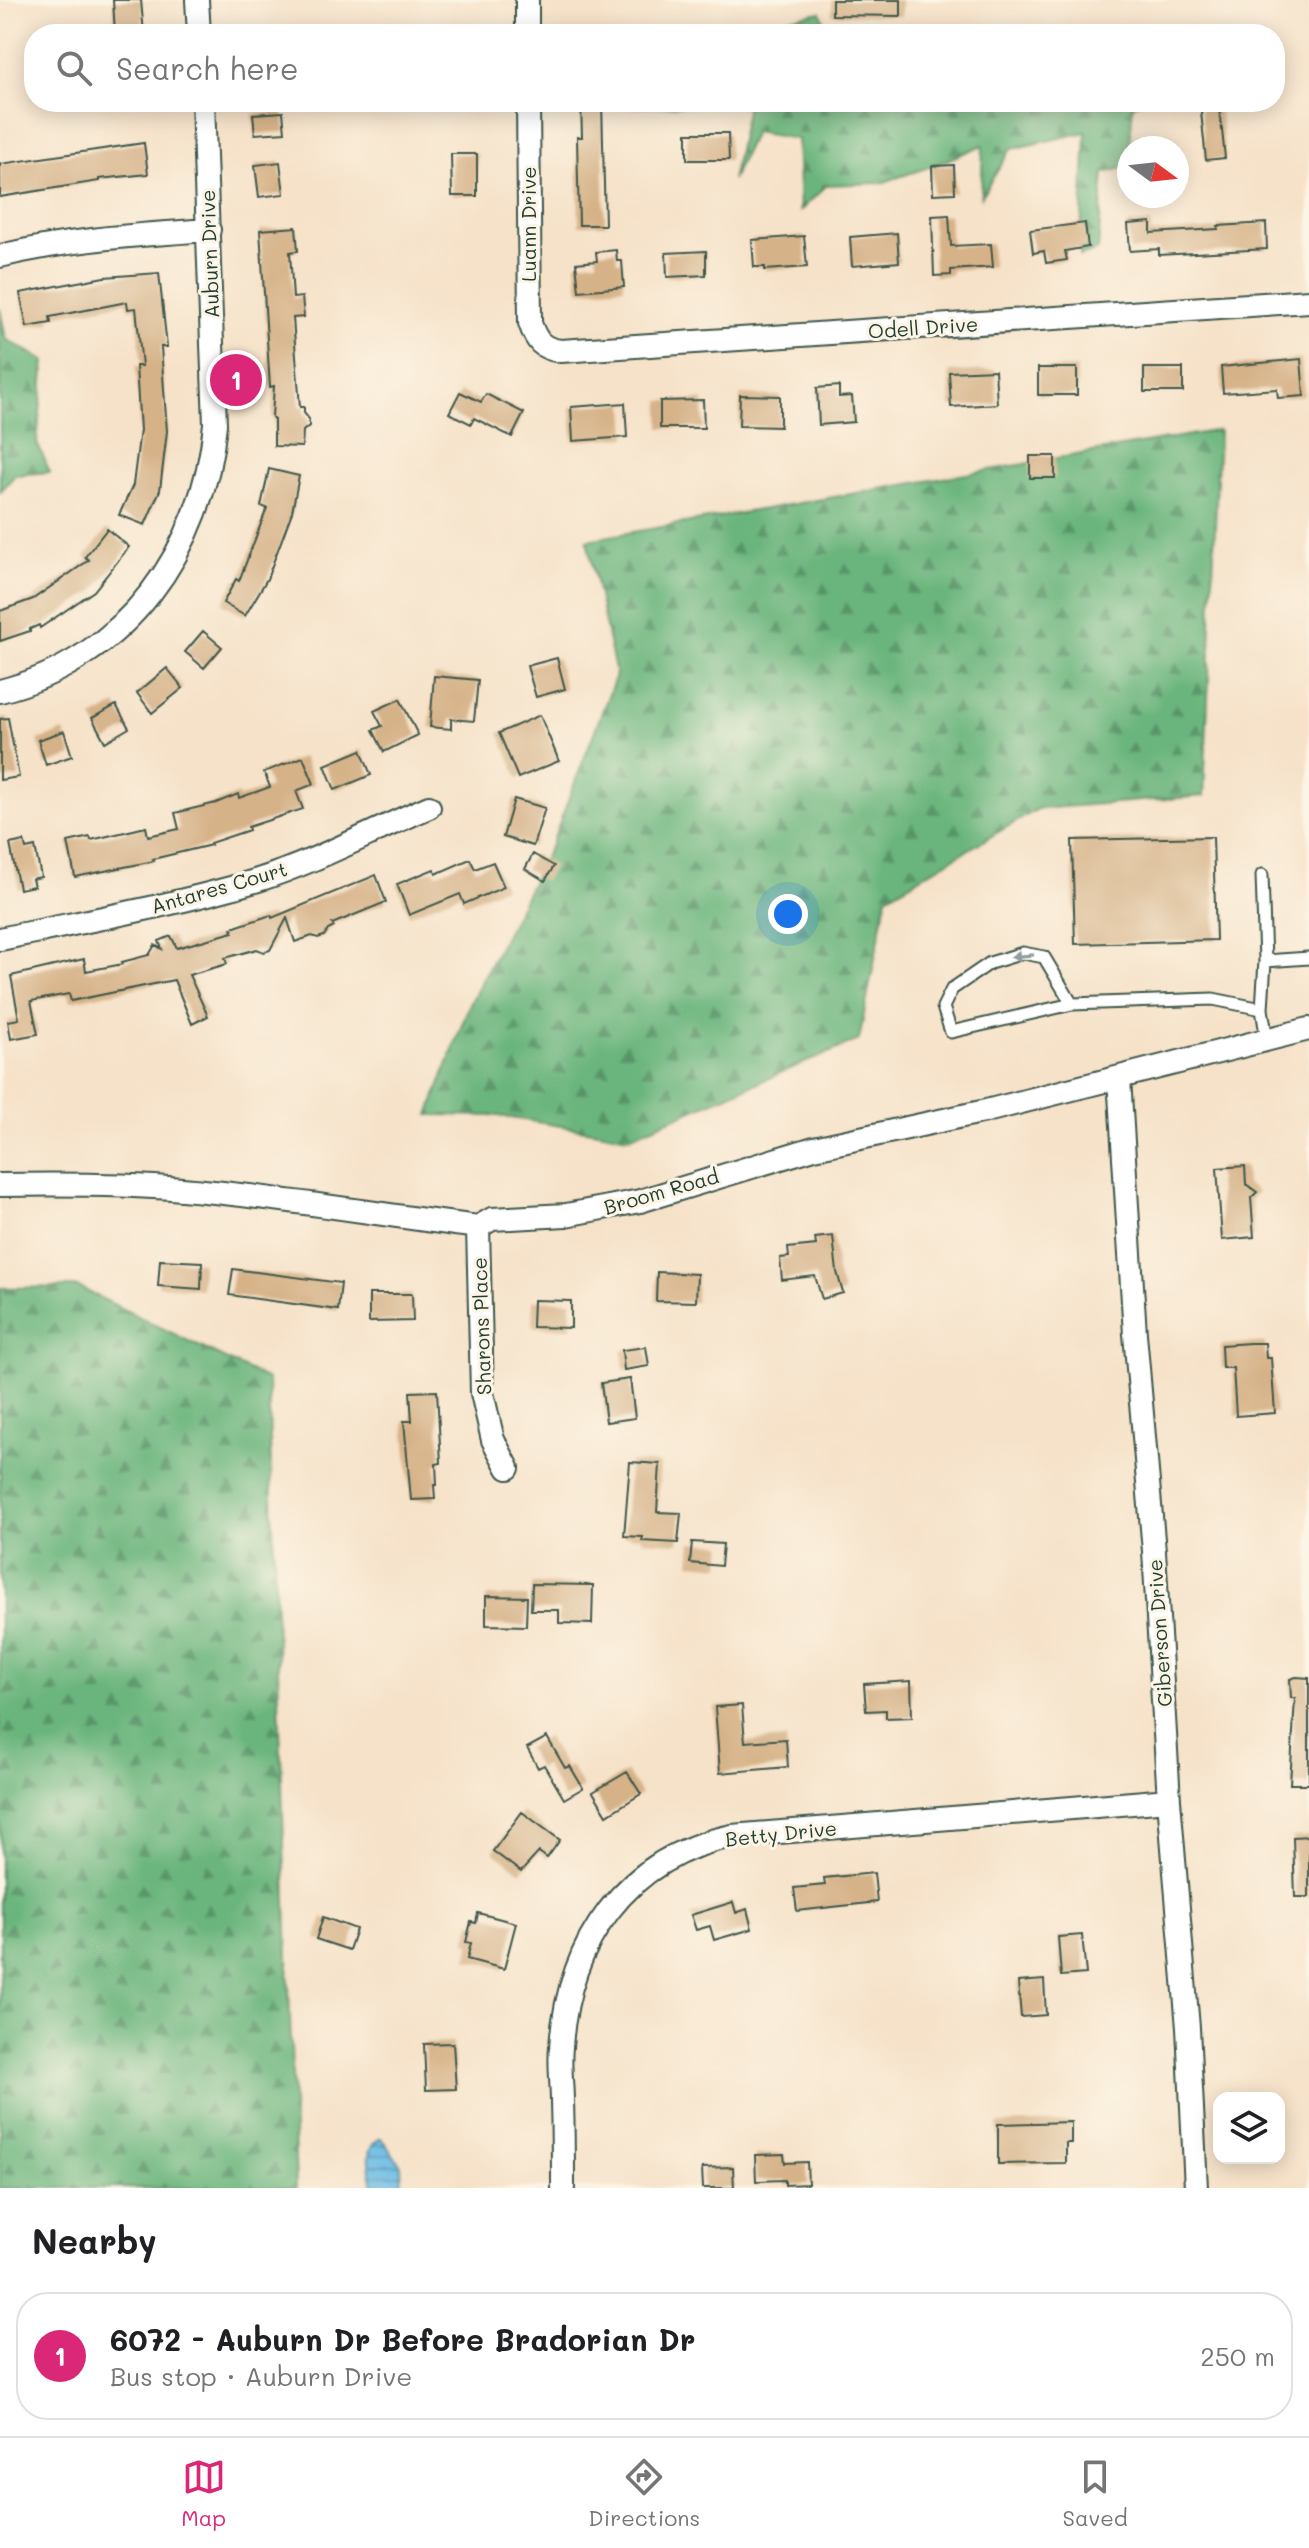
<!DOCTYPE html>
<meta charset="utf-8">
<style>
body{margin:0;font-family:Mali,sans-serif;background:#f6f6f6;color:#202124}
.controls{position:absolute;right:24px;bottom:24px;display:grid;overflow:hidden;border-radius:16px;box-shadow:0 4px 20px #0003}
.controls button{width:72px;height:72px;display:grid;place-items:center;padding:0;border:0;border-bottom:2px solid #e0e0e0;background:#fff;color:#202124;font:40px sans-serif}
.compass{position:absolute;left:1117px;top:136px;width:72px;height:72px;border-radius:50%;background:#fff;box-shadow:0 4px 20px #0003;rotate:105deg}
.you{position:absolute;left:788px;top:914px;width:28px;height:28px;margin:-20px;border:6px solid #fff;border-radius:50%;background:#1a73e8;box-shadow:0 0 0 12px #1a73e833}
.badge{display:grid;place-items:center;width:52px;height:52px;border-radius:50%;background:#db2777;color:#fff;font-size:26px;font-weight:700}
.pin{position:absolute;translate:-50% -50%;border:4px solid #fff;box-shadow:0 2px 8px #0006}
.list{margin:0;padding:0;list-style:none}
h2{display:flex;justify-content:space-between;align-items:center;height:104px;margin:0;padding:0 32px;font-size:34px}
h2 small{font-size:26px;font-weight:400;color:#757577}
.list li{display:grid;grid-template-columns:52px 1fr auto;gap:24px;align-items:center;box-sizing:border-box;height:128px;margin:0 16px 16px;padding:0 16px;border:2px solid #e0e0e0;border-radius:32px}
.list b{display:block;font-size:30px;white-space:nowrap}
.list p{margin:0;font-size:26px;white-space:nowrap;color:#757577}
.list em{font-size:26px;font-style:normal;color:#757577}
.icon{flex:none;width:44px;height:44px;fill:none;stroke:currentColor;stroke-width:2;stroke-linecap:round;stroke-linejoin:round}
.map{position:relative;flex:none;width:1309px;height:2188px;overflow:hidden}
.search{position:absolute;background:#fff;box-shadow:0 4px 20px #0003;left:24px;right:24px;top:24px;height:88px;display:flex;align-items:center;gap:20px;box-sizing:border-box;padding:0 28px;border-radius:32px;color:#757577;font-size:30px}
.sheet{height:248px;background:#fff}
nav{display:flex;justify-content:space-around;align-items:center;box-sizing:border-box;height:112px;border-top:2px solid #e0e0e0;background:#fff;font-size:22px;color:#757577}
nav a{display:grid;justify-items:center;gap:4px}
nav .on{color:#db2777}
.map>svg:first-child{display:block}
.forest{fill:url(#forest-firs);stroke:#457958;stroke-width:2}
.water{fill:url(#water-rules);stroke:#447c8c;stroke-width:2}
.building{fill:#d6b288}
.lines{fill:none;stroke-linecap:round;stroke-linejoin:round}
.lane-casing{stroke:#3f564a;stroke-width:15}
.street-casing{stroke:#3f564a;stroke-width:26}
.lane{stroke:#fff;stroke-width:11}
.street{stroke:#fff;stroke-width:22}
.oneway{fill:#8f9e9a}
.labels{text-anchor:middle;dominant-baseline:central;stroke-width:6;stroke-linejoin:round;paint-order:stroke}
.street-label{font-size:20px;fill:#1f3d34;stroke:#fcf5e5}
</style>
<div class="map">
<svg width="1309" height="2188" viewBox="0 0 1309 2188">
<defs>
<pattern id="forest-firs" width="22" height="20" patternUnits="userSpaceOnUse" patternTransform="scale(2)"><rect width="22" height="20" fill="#6bb57d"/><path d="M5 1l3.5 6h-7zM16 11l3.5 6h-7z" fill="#579467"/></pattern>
<pattern id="water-rules" width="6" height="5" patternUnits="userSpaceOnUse" patternTransform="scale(2)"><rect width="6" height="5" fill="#69bce5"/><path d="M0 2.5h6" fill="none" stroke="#569aba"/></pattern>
</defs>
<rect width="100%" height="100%" fill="#fcf5e5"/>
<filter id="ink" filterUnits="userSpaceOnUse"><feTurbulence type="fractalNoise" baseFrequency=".0125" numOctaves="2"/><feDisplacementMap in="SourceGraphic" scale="16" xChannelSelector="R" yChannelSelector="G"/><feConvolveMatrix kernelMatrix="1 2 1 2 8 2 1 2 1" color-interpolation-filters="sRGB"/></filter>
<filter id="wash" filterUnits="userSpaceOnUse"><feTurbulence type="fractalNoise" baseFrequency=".006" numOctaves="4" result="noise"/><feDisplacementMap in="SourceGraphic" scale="32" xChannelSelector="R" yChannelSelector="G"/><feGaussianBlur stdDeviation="1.8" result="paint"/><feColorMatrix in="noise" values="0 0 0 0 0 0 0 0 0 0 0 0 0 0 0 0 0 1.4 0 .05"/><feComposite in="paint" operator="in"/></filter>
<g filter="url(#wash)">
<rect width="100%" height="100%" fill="#f6e2c9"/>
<path class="forest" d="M821 12 829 34H711Z
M607 102H1140L1133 105 1128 167 1104 173 1098 250 1080 256 1086 132 1011 149 981 197 983 145 932 166 881 183 827 185 800 211 797 139 754 132 732 180 747 105 613 107Z
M0 309 6 339 45 361 37 443 50 472 15 475 0 492Z
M1219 430 1204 796 1038 809 887 897 859 1040 629 1137 499 1116 429 1115 468 1008 551 845 616 675 587 540Z
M78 1287 268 1380 296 2188H0V1288Z"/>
<path class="water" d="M381 2138 401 2165 402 2188 373 2186C370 2169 362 2148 381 2138Z"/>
<g id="blocks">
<path class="building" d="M113 0H141L144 34H115Z
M832 0H901V16L832 15Z
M581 102H602L605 225H579L577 137H582Z
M1200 102H1219L1225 158 1206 160Z
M283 112 285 132 255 134 253 114Z
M687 133H728L729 160H687Z
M144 143 148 174 99 179V181L0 197V164Z
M451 154H477V196H452Z
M280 162 284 194 259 197 255 165Z
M954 165 955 193 933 194 932 166Z
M949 215 951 246 991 244 993 267 951 270V275L934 276 932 216Z
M1151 222V233L1218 229V226L1266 223 1267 249 1159 255V249L1130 251 1128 224Z
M1085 223 1088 247 1065 251 1067 260 1046 263 1044 251 1033 253 1030 230Z
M296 227 298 251 290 252 293 298 302 297 304 317 293 318 300 407H304V413L309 419V426L303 431 302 447 274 446V420L272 417 274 386 270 387 260 230Z
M897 233 899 262 852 266 850 237Z
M804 236 807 267 765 270V267H754L752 240Z
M616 250 617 261H622L624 287 579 291 576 263 597 261 596 252Z
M706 251V275L667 277 666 253Z
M159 273 167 347H161L167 431 160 490 145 525 119 515 133 485 140 430 136 366H142L136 308 128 309 127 302 50 317 51 323 27 327 20 293 104 277Z
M1301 359 1304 396 1278 398 1277 389 1223 393 1221 367Z
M1038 368H1077V395H1038Z
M1144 368H1183V392H1144Z
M995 370 997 404 951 407 949 372Z
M839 386V397L852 396 854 422 819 425 817 388Z
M460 392 481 402 486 394 524 413 512 437 474 418 471 424 449 413Z
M740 395 780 396V427L739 426Z
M703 400 704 428H660V401Z
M625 403 627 437 573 441 571 407Z
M1030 456H1055V478H1030Z
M269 469 299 476 292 512 267 579 245 616 223 603 236 579 239 581 267 508 261 506Z
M107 529 129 547 94 591 40 628 39 625 30 629V631L0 641V611L33 599 89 560 85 557Z
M203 631 222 647 204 668 185 652Z
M557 658 565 689 536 697 527 666Z
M167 668 183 688 152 713 137 693Z
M434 676 478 680 474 721 451 719V729L430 727Z
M400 699 418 735 384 752 373 730 382 726 374 711Z
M116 705 129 728 105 742 92 718Z
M540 715 559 761 518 778 499 733Z
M8 718 19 777 0 780V719Z
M64 731 72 756 46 765 38 740Z
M361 750 371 775 335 790 325 765Z
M303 757 314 784 296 791 303 809 248 827 249 830 210 843 211 845 153 859 154 861 75 877 68 842 90 837 91 840 146 827 148 836 179 829 175 813 216 803 238 794 239 798 270 787 264 772Z
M514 799 545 808 533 846 503 837Z
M1213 837 1216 940 1075 944 1072 840Z
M24 841 26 849 35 847 41 877 32 879 34 886 19 889 10 844Z
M533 854 554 866 545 881 525 869Z
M470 859 475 869 493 862 504 887 464 904 460 894 409 915 397 884 434 869 436 874Z
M376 875 386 902 332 924 334 927 328 930 324 936 318 938 312 936 295 942 287 918 270 950 264 952 257 949 225 958 227 964 189 975 208 1016 192 1024 174 980 71 1001 69 994 31 1001 38 1034 11 1039 8 1021 19 1019 11 976 84 959 86 971 123 964 122 962 149 955 155 945 162 949 159 941 171 936 177 948 233 932 232 928 271 915 272 918Z
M1245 1166 1246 1184 1257 1192 1251 1198 1254 1237 1222 1240 1217 1168Z
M833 1236 837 1272 843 1293 822 1299 815 1276 782 1280 780 1258 789 1257 788 1248 816 1245 815 1238Z
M160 1260 202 1262 201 1289 158 1286Z
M233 1269 341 1283 338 1310 229 1295Z
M657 1272 697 1274 696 1302 656 1301Z
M369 1294H412L413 1321 369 1322Z
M533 1300 571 1301V1328L532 1327Z
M1250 1343H1265L1266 1358H1271L1275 1413 1236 1416 1233 1368H1222L1221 1345Z
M646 1347 649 1366 624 1370 622 1350Z
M630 1379 635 1418 606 1422 601 1383Z
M437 1391 441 1463 436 1464 437 1485H434L435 1499 411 1500 404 1421H412L410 1392Z
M630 1462 660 1464 657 1512 681 1513 678 1543 642 1541 643 1537 624 1536Z
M692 1542 723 1544 721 1566 690 1563Z
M532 1584 593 1585 592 1624 559 1623V1610H531Z
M486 1596 527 1597 526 1626 486 1625Z
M1296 1677 1309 1678V1784H1290L1295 1698H1291L1290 1679Z
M911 1681 912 1717 886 1718V1710L866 1711 864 1684Z
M742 1705 745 1742 786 1739 788 1767 720 1773 715 1707Z
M547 1737 565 1768 570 1766 583 1788 564 1799 544 1765 538 1768 527 1748Z
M627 1772 641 1794 607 1815 593 1792Z
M522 1812 560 1840 547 1858 539 1852 521 1872 493 1851Z
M1309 1836V1897H1295L1293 1837Z
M874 1873 877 1902 797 1911 794 1888 825 1885 824 1878Z
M733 1902 736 1913 747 1909 752 1929 714 1940 710 1926 696 1930 691 1915Z
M478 1913 516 1923 504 1969 467 1959 471 1943 466 1942 471 1922 476 1923Z
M323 1917 356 1929 349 1950 316 1939Z
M1082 1935 1086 1974 1061 1976 1058 1937Z
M1044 1980 1046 2015 1021 2017 1018 1982Z
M453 2043 456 2089 426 2090 424 2044Z
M1071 2122V2143H1066V2163L998 2164V2124Z
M784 2154 785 2163 807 2162 808 2184 785 2185V2180L756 2181 755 2155Z
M733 2167 734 2188H703L702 2168Z"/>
</g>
</g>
<g filter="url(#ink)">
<use href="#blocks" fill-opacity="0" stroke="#3f564a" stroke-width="2"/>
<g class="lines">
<defs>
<path id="lane" d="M1262 875 1265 961
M1072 1004 1044 957 1023 953 990 963 952 989 943 1007 951 1032 1072 1004 1213 999 1262 1009
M1267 1040 1262 1009 1265 961 1309 958"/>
<path id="street" d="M197 0 199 34
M527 0V34
M528 102 530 323C536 341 542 349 561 351L1309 301
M0 256C69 239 139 235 209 230
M0 691C126 660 204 549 215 424L203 102
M0 939C85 921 172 906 255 881 315 862 371 832 429 807
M1119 1078 1135 1334 1154 1551 1169 1800 1188 2028 1196 2188
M0 1185C61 1184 122 1184 182 1189 281 1197 379 1215 478 1227L492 1219 566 1215 640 1201 814 1148 986 1111 1309 1029
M478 1227 482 1393 493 1440 508 1468
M563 2188C563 2159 563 2131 562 2102 562 2084 559 2065 561 2047 568 1943 625 1857 732 1836L1169 1800"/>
</defs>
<use href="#lane" class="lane-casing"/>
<use href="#street" class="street-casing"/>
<use href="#lane" class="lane"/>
<use href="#street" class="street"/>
</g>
<defs><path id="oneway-solid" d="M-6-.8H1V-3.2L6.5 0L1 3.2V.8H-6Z" transform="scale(2)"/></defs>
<use class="oneway" href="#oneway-solid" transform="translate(1022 956) rotate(175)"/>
</g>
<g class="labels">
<g class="street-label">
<text transform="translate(528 224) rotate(-90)">Luann Drive</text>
<text transform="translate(209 254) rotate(-92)">Auburn Drive</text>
<text transform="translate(923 327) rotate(-4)">Odell Drive</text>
<text transform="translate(219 887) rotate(-16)">Antares Court</text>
<text transform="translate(661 1191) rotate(-16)">Broom Road</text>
<text transform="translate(481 1326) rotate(-92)">Sharons Place</text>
<text transform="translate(1159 1633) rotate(-94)">Giberson Drive</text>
<text transform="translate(781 1833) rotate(-6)">Betty Drive</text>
</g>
</g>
</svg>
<div class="controls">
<button><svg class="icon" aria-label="layers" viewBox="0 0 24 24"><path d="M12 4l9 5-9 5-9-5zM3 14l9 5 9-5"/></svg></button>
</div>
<svg class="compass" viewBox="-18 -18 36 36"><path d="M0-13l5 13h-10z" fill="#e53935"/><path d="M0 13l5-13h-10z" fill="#757577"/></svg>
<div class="you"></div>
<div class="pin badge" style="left:236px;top:380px">1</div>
<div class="search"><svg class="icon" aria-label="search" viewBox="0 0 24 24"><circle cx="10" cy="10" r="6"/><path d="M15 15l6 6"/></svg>Search here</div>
</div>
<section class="sheet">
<h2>Nearby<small></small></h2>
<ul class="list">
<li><span class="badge">1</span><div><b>6072 - Auburn Dr Before Bradorian Dr</b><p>Bus stop · Auburn Drive</p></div><em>250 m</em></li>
</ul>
</section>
<nav>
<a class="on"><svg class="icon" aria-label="map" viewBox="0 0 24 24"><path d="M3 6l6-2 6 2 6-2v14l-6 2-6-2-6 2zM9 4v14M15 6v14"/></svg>Map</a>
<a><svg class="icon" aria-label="directions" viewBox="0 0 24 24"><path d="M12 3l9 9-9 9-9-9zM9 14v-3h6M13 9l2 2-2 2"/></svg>Directions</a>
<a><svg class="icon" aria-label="saved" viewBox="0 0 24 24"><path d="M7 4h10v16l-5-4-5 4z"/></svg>Saved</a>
</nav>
